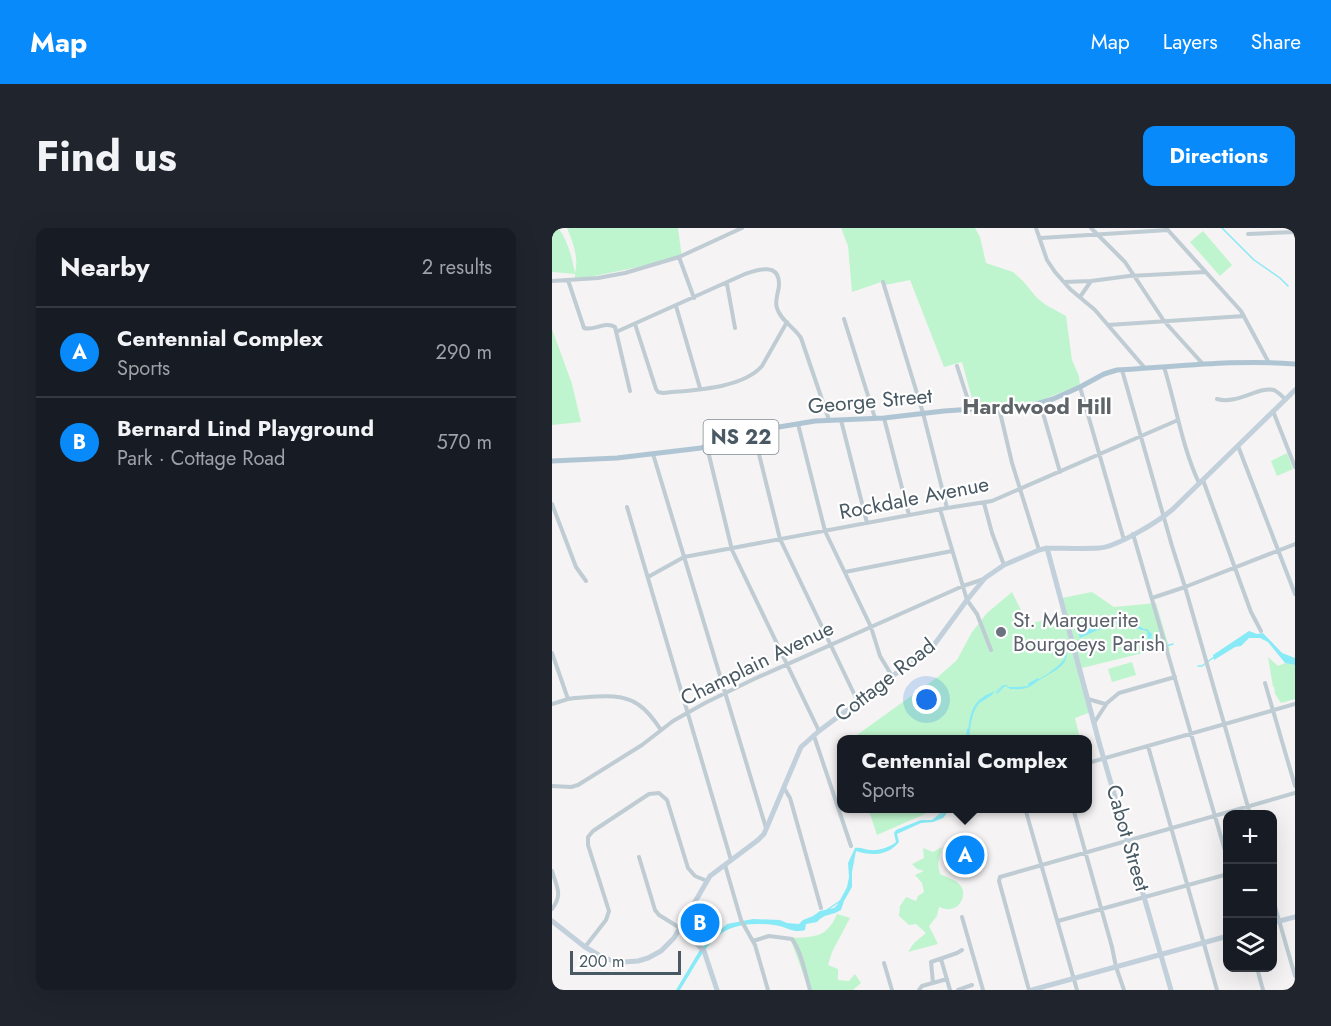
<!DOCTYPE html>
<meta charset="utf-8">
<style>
body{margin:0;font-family:Jost,sans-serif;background:#20242c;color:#f1f3f6}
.controls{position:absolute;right:18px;bottom:18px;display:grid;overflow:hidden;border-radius:12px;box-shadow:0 6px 24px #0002}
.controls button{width:54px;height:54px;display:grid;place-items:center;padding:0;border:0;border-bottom:2px solid #363941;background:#171b24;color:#f1f3f6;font:30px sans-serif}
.scale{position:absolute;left:18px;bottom:15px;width:111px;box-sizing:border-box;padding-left:6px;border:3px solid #485963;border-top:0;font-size:16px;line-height:21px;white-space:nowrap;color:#485963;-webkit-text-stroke:4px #fff;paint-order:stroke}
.you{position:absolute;left:375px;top:472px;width:21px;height:21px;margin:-15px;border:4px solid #fff;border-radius:50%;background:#1a73e8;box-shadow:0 0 0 9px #1a73e833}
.badge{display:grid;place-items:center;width:39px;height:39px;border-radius:50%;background:#088afa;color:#fff;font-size:20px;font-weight:700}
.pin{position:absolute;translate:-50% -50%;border:3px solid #fff;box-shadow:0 2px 6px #0006}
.popup{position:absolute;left:285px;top:507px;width:255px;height:78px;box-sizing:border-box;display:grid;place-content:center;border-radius:12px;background:#171b24;filter:drop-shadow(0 2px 4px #0005);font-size:20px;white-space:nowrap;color:#9ea1a6}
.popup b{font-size:22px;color:#f1f3f6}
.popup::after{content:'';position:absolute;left:50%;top:100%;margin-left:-12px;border:12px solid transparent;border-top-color:#171b24}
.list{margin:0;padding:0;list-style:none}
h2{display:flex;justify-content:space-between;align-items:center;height:78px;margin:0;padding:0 24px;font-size:26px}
h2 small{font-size:20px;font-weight:400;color:#9ea1a6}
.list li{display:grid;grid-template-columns:39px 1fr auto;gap:18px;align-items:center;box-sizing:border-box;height:90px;padding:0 24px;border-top:2px solid #363941}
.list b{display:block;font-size:22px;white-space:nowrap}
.list p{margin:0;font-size:20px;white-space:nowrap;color:#9ea1a6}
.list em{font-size:20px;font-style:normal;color:#9ea1a6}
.icon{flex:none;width:33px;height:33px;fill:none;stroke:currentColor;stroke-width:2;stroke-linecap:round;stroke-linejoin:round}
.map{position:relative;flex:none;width:743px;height:762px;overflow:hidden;border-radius:12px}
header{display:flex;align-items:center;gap:36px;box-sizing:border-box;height:84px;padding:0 30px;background:#088afa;color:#fff}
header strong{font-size:28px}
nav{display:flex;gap:33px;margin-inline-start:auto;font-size:21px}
.intro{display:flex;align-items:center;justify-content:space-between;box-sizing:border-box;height:144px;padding:0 36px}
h1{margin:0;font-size:42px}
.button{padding:15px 27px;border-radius:12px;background:#088afa;color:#fff;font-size:21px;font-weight:700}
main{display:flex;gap:36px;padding:0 36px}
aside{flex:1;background:#171b24;border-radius:12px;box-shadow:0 6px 24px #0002}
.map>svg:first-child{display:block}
.green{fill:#bff5ce}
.water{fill:#87eaf6}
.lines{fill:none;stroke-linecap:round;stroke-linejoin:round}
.stream{stroke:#87eaf6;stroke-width:1.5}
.street{stroke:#bfccd3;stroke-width:4}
.secondary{stroke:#c2d0db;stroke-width:5}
.primary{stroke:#b0c5d3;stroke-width:5}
.worship-dot{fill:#6b7280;stroke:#fff;stroke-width:2}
.labels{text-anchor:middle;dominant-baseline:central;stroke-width:4.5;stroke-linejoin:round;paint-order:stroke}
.shield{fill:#fff;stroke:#7f8b92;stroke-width:1.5}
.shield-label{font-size:20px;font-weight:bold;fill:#485963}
.street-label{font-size:21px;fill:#485963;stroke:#fff}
.worship-label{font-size:21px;fill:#5b616d;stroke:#fff;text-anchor:start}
.neighbourhood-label{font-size:22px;font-weight:bold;fill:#5e6468;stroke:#fff}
</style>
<header>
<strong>Map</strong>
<nav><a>Map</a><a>Layers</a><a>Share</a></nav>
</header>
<div class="intro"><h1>Find us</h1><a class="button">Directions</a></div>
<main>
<aside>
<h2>Nearby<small>2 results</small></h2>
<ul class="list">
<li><span class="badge">A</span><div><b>Centennial Complex</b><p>Sports</p></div><em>290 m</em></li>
<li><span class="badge">B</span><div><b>Bernard Lind Playground</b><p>Park · Cottage Road</p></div><em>570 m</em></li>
</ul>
</aside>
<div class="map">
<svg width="743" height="762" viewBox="0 0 743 762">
<rect width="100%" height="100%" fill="#f5f3f3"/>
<path class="green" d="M0 0H6C16 12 20 30 23 45 27 30 21 14 15 0H126L130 30 23 52V46L0 44Z
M289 0H423L428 9 434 35 461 44 471 53 485 70 494 77 514 88 520 132 527 148 528 157 487 173 422 178 410 134 392 139 358 52 333 57 332 53 300 64 296 18Z
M651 3 680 37 668 48 638 14Z
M0 101 20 156 29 194 0 197Z
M735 225 741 241 725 248 719 233Z
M460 364 469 382 474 397 513 386 510 370 540 364 562 379 604 375 618 422 591 425 530 440 541 483 523 490 528 511 298 512 387 448 405 432 420 404 435 385Z
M716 429 726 438 733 435 743 437V471L729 475 723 466 722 458 721 459Z
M580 434 584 447 560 454 556 441Z
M316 580H384V581L325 607Z
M390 619 386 636 388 646C394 649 405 652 409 658 415 667 408 681 397 681 394 682 391 680 387 679L385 688 377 698 386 716 356 724 362 715 374 705 364 696 357 697 347 688 348 678 354 669 364 673 366 668 372 664 370 655 363 647 372 643 365 641 360 636 372 630 371 620 381 624Z
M147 682 159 691 149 707 137 699Z
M285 686 298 690 280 724 276 737 286 741V752L297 753 303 746 309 755 301 762H257L238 710C262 709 275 710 285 686Z"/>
<path class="water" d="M558 389 571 390 572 392 580 394 592 401H595L600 406 599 410 606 415 607 419 596 410 595 403 579 399 568 398 564 394 555 395 548 401 528 410 526 405Z
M697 403 705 406 711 405 730 425 743 430V437L733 435 716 414 708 410H697L689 418 683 419 662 432 661 427Z
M512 416C522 436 503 442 489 451 485 453 481 457 477 459 471 462 464 461 458 461L454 458 449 459C444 465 439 465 433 470 419 480 419 496 417 511H415C418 489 417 473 441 464 446 463 448 457 453 457 455 457 456 458 457 459 464 459 470 459 476 458L477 455C487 453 507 439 513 430L511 424Z
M395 581H398L391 590 381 594 369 595 345 606 347 614C336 628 319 628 304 623L300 644V659L292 673 289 682C280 688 272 685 265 694L254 696 253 702C241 706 234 698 222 697 162 690 156 718 128 762H124L149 720 175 696 201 691 228 692 235 695 247 696 251 692 261 688 268 683 282 680 286 676 295 659 297 649 296 635 303 620C309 619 313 622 318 622 327 623 338 619 344 614L342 605 344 602 369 592H381L389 587Z"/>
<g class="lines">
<path class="stream" d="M670 0 702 32 728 50 736 58
M606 417 610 419 621 416
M646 438H650L662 429
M477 456 486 451
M445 465 452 458
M429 473 440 466
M414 512 416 501
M381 592 391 584
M275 682 288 673"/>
<path class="street" d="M484 0 495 32 503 44 518 61 543 82 592 139
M539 0 573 34 612 93 650 135
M614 0 689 83 717 135
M696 6 743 4
M489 10 616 2
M127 29 142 70
M16 52 32 100C42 103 53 93 63 99L78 163
M0 53 46 50 73 45 127 29 190 0
M331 54 371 185 395 280
M512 54 539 53 577 48 653 44
M175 56 183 100
M528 69 539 53
M124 78 148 160
M292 91 323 190
M83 96 104 161 106 164 111 165C140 162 190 161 210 138L235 94
M556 97 692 88
M64 104 193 46C205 42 227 34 227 56 227 64 222 73 225 80 228 92 243 100 249 110L277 192
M405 138 419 181
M612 139C624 177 630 219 647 255
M570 142 620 318 633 359 698 586
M528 159 572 312
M665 171C685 177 707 158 722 162 726 164 730 168 733 171
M488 175 508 244
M447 180 460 235 487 322
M721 183 743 239
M332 190 357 287
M289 192 315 295
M246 196 273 303 319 399 328 428 340 448
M202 206 228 311 306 474
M686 218 743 366
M155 219 180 322 267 503
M101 226 214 600
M651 252 699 384 709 403
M432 275 440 305 452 337
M0 276 24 339 34 353
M75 279 179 632
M388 281 415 372 425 386 439 422
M581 306 676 633
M293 344 400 323
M96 349 132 329 395 280 440 273 626 192
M600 370 633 359 743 316
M0 425 16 471
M713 455 743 558
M536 471 553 476
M0 476 16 471 23 470C43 469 70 464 87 477 96 483 103 493 109 502
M542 495 555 475 567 465 623 449
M262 508 299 618
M596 518 665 762
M536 535 743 476
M0 558 19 559 26 557 90 517 121 493 153 475 202 451 411 358 432 351
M232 560 238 570 269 680
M473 580 525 762
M521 580 560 719 564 739 572 762
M87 629 103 682 107 687 128 700
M173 637 189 692 203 717 216 762
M0 643C5 660 11 666 0 681
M720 668 743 748
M410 689 431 762
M506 693 676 646
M201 713 217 708 240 711C250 725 253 746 258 762
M33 719 54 692 57 683 36 617V609L41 603 97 566 107 565 115 572 136 640 143 648 155 653
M389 731 398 762
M332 735 340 762
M705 740 711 762
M381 755 379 734 405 725 410 722
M367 762 370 758 395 751
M406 762 420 757
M477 762 447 653 448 649 743 565"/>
<path class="secondary" d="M495 320 547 514 619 762
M0 693 33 719 50 729 61 733 72 734 86 733 96 730 109 723 122 710 158 648 206 612 212 606 249 519 267 503 382 417 415 372 433 350 452 337 487 322 495 320C512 320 530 321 547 320 565 319 607 293 621 281L743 162
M720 695 743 689
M128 700 152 723 165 762
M480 762 676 708"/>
<path class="primary" d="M0 233 65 230 149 220 227 199 263 193 332 190 392 183 481 177 501 171 528 159 552 146 565 142C624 139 683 131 743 136"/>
</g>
<circle class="worship-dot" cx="449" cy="404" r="6"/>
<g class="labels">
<rect class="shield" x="151.5" y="192" width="75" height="34" rx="4.5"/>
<g class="shield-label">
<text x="189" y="209">NS 22</text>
</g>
<g class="street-label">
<text transform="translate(318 173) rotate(-5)">George Street</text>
<text transform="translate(362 270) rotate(-11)">Rockdale Avenue</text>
<text transform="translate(205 435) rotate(-26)">Champlain Avenue</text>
<text transform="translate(333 452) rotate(-38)">Cottage Road</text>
<text transform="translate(576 610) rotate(74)">Cabot Street</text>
</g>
<g class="worship-label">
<text x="461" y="392">St. Marguerite<tspan x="461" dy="24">Bourgoeys Parish</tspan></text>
</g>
<g class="neighbourhood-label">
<text x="485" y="178">Hardwood Hill</text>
</g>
</g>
</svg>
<div class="controls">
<button>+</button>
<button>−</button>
<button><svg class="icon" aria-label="layers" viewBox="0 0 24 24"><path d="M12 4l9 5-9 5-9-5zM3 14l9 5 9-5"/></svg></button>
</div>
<div class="scale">200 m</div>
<div class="you"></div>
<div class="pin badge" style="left:413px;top:627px">A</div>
<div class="popup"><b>Centennial Complex</b>Sports</div>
<div class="pin badge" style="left:148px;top:695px">B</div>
</div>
</main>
